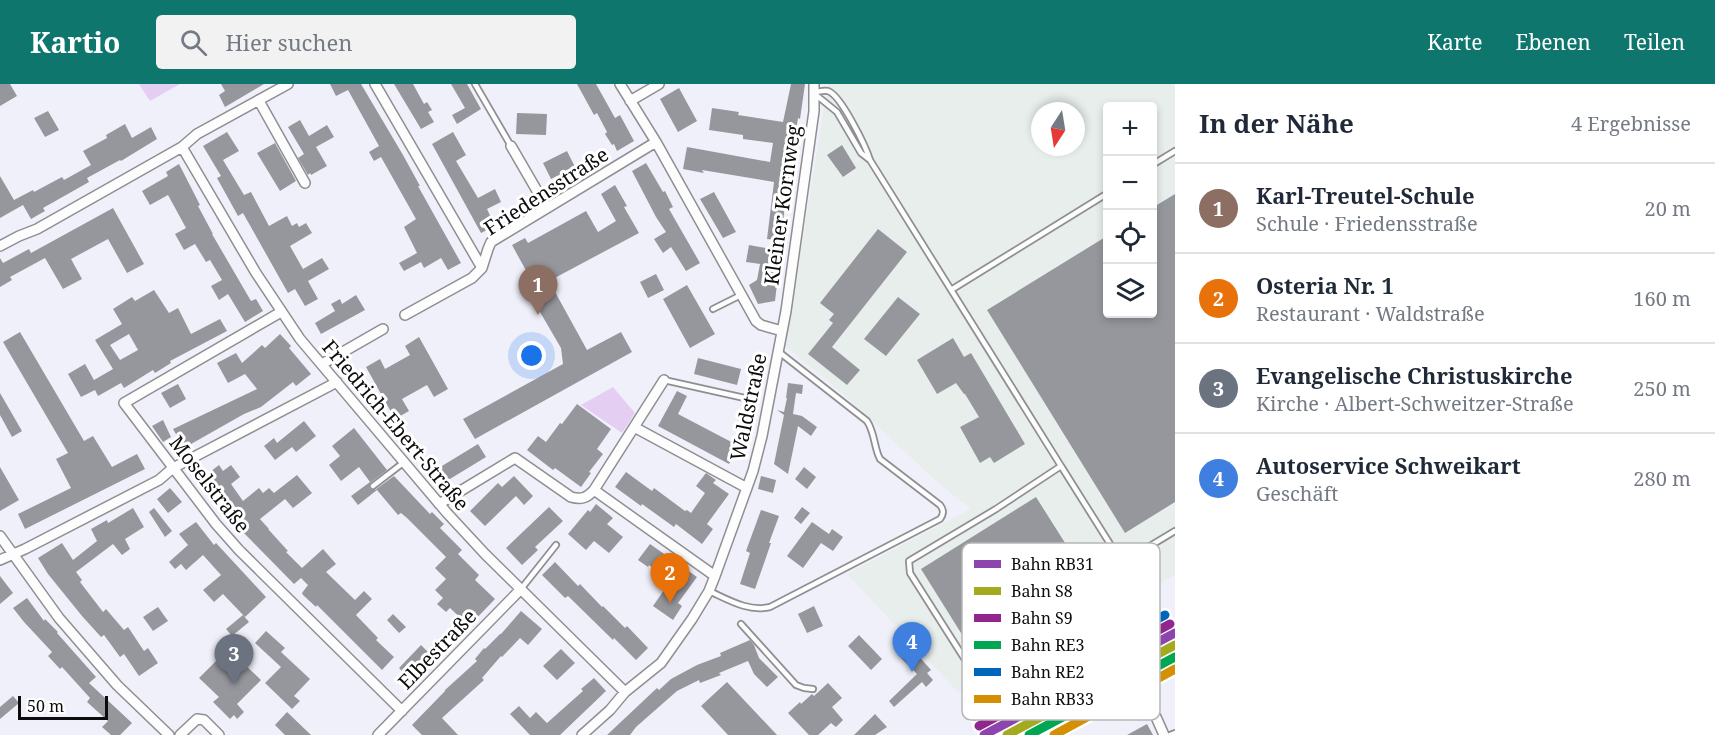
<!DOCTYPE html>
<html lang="de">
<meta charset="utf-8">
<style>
body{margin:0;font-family:"Noto Serif",serif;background:#f2f2f3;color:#1f2937}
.controls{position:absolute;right:18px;top:18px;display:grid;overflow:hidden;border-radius:6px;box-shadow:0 3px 9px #0003}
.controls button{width:54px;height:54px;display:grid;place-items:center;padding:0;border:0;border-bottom:2px solid #e0e1e3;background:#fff;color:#1f2937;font:30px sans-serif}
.compass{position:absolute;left:1031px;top:18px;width:54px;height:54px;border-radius:50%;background:#fff;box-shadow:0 3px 9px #0003;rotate:192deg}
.scale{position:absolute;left:18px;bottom:15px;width:90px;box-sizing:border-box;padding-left:6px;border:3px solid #0c0c0c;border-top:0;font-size:16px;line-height:21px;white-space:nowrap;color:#0c0c0c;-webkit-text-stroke:4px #fff;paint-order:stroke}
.you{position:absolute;left:532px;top:272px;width:21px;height:21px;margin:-15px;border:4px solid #fff;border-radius:50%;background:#1a73e8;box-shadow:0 0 0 9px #1a73e833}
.badge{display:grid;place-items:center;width:39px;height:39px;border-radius:50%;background:#0f766e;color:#fff;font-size:20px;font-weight:700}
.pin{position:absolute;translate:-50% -50px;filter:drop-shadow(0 2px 3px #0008)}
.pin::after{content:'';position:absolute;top:32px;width:21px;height:18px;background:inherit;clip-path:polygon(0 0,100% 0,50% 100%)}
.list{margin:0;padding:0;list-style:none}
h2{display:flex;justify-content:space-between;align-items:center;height:78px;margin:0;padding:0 24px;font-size:26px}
h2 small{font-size:20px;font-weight:400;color:#747a83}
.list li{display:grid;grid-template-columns:39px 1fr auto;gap:18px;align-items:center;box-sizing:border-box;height:90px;padding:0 24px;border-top:2px solid #e0e1e3}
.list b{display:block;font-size:22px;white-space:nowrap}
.list p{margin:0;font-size:20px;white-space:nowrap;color:#747a83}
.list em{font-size:20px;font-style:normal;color:#747a83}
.icon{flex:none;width:33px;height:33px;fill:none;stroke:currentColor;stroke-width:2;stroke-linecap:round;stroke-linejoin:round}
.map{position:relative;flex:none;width:1175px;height:651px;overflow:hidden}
header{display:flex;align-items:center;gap:36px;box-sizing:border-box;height:84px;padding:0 30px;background:#0f766e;color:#fff}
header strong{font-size:28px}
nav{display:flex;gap:33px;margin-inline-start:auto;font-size:21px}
.search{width:420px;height:54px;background:#f2f2f3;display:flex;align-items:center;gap:15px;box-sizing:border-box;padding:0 21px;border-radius:6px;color:#747a83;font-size:22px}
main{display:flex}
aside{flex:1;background:#fff}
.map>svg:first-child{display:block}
.industrial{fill:#e7eeec;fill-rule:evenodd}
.green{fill:#e4cff2}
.building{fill:#96979d;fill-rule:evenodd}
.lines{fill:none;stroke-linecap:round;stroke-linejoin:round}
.lane-casing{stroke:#8f8f93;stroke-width:8}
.street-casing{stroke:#8f8f93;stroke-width:12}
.lane{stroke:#fdfdfe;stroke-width:4.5}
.street{stroke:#fdfdfe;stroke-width:9}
.rail-1-casing{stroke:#fff;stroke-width:14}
.rail-2-casing{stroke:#fff;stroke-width:14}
.rail-3-casing{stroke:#fff;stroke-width:14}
.rail-4-casing{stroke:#fff;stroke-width:14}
.rail-5-casing{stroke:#fff;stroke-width:14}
.rail-6-casing{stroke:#fff;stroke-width:14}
.rail-1{stroke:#8e44ad;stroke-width:9}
.rail-2{stroke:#a4aa1d;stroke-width:9}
.rail-3{stroke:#91268f;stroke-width:9}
.rail-4{stroke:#00a651;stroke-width:9}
.rail-5{stroke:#0065bd;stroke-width:9}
.rail-6{stroke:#d48f02;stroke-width:9}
.labels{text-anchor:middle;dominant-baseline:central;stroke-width:6;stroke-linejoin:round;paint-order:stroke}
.street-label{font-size:20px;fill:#0c0c0c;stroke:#fff}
.key{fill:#fff;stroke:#b6b6b6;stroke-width:1.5}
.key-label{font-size:16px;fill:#0c0c0c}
</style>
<header>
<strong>Kartio</strong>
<div class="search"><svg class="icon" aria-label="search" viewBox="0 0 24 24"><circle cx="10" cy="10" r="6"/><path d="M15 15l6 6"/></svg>Hier suchen</div>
<nav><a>Karte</a><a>Ebenen</a><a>Teilen</a></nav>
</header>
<main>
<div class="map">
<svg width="1175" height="651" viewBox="0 0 1175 651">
<rect width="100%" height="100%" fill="#f0f0fa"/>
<path class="industrial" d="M828 0H1175V491L959 609 847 490 971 425 937 398 842 309 785 262ZM1108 22H1152V230H1108ZM1040 27H1076V63H1040Z"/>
<path class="green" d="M139 0H180L150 17Z
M613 303 635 329 622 349 581 321Z"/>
<path class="building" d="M0 0H10L17 12 0 22Z
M221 0H264L225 23 219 11 225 7Z
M330 0H361L403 71 420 102H418L461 179 448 186 441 174 424 184 421 178 404 187 399 179 417 169 404 143 416 135 381 73 374 77 369 68 379 62 348 6 336 12Z
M394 0H413L424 20 427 18 432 26 428 28 434 38 421 45Z
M451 0H467L481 25 457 40 452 31 465 24Z
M577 0H596L615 34 620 31 634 57 617 67 614 60 612 61 605 50 607 48 597 29 594 31Z
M791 0H805L800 35 798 34 785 117 783 141H785L783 157 767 155 774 98 702 86 704 89 683 85 687 63 770 78 773 59 743 55V51L709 46 712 24 739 28 738 31 783 38Z
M679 4 697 37 678 48 660 15Z
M48 27 59 46 45 53 34 34Z
M517 29 547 30 546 51 516 50Z
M300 36 309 52 327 41 334 53 316 63 327 82 311 91 310 89 308 91 298 74 304 70 288 43Z
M125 40 132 54 151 43 157 55 121 77 120 76 87 94 89 98 43 124 45 127 31 135 23 121 0 134V92L14 116 33 106 34 108 62 93 64 96 91 81 83 67 107 54 106 51Z
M227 48 239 67 223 76 244 111 251 108 269 142 287 132 292 142 297 139 299 143 306 139 312 149 290 162 303 185 322 174 329 185 308 197 318 215 305 222 295 205 288 209 243 129 238 132 217 94 221 92 203 62Z
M453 48 466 71 456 77 478 114 495 105 501 118 487 125 495 142 481 149 432 60Z
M275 59 296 97 280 107 257 69Z
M842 61 856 84 843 93 827 71Z
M567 67 575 83 551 95 543 79Z
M646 79 663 108 665 107 673 123 669 125 700 179 686 187 671 163 663 169 654 155 666 148 656 133 632 87Z
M179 80 200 121 198 122 213 150H212L251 217 256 215 263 227 245 238 228 210 219 216 211 202 222 196 210 176 206 178 195 160 184 166 175 150 186 144 168 111 150 121 142 107 168 92 166 88Z
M615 101 627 122 624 123 639 149 549 197 587 266 621 248 632 268 475 355 463 335 563 280 561 264 533 216 540 212 512 161 525 154 528 159 586 127 598 148 616 137 601 110Z
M714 108 736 148 723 154 700 115Z
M1175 110V418L1125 449 987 226 1107 152V230H1152V124Z
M113 124 144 180 127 189 108 155 71 175 82 195 63 205 45 174 10 193 12 196 0 203V174L3 179 29 165 31 169Z
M878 145 907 168 832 263 860 286 847 301 808 270 833 239 829 236 834 230 820 219Z
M749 161 771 165 768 181 746 178Z
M760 180 779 183 775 217 758 220 749 201 757 196Z
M656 190 664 206 648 214 640 198Z
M687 201 715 250 690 264 663 215Z
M154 206 169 229 178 224 191 250 220 235 227 247 170 277 171 279 155 289 153 286 124 304 121 299 98 312 95 306 81 313 68 290 85 280 94 296 113 285 95 256 122 240 113 225 132 213 135 217ZM129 250 138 266 120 276 110 261Z
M356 211 365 226 321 250 315 239 335 227 331 220 340 215 342 220Z
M898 213 920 230 886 272 864 255Z
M20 248 84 357 93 352 112 383 137 370 145 385 25 445 18 430 71 404 56 375 68 369 3 258Z
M280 250 291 262 289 264 311 290 296 302 293 298 261 323 244 330 184 364 173 345 257 305 245 290 228 299 217 279 236 269 242 279 262 261 265 264Z
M419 253 448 305 434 313 427 301 402 315 409 327 395 335 366 283 380 275 385 285 410 271 405 262Z
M953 254 964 273 971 269 1025 360 994 379 990 373 980 379 960 343 979 333 965 310H964L956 299 937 310 917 276Z
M698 274 741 285 737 301 694 290Z
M788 299 803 301 802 310 796 309 793 330 802 332 817 343 811 352 798 342 788 390 774 380 784 331 777 326 784 328 787 314H786Z
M178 300 186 315 170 324 161 309Z
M677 307 687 312 678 330 739 362 729 380 658 342Z
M0 309 22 347 12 353 0 331Z
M577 320 611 345 597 365 603 370 589 388 591 389 581 403 555 384 553 386 527 366 538 352 546 358 560 339 562 340Z
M163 336 171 353 163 358 152 342Z
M304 337 316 352 296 368 292 363 275 376 264 362 274 354 277 359Z
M354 344 387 386 370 399 369 402 370 405 375 406 394 392 430 430 432 428 444 440 440 444 462 466 458 470 479 491 475 496 495 515 469 542 450 524 446 528 437 520 443 514 435 506 446 495 435 484 446 473 407 434 401 429 398 431 377 406 358 421 351 412 370 398 359 383 341 397 329 381 340 372 332 362Z
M478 360 486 373 445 398 437 385Z
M219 381 223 387 231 381 240 393 231 400 243 417 259 404 263 409 269 404 274 409 297 391 312 409 293 424 285 415 260 435 269 445H268L288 467 286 468 302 484 323 465 336 480 326 488 355 516 364 507 372 515 356 531 378 554 376 556 394 573 382 586 317 521 316 523 303 511 302 509 308 501 301 494 294 500 238 443 221 420 225 416 206 391Z
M0 383 19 416 0 427Z
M804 383 816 393 807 405 795 395Z
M626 388 652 407 654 404 685 427 687 426 691 429 705 409 696 402 706 389 716 396 713 399 729 410 707 440 713 445 702 460 676 440 674 443 642 420 641 422 615 403Z
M514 392 533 412 524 421 516 412 485 442 470 427 498 399 502 403Z
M761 392 776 396 773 409 758 405Z
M170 404 182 418 168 429 157 415Z
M1036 413 1091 500 976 573 921 485ZM1002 462 1012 479 996 488 986 471ZM1024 496 1033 513 1017 522 1007 506Z
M596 420 613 434 607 440 623 453 609 469 594 457 586 466 568 450 588 426 590 428Z
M549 423 563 437 535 463 538 466 522 481 506 464Z
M802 423 810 429 801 440 794 434Z
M133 424 144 443 125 455 130 465 122 471 113 460 76 488 82 496 80 498 103 528 106 525 124 546 128 543 144 567 148 564 158 579 139 592 124 570 120 573 104 551 101 553 82 532 48 490 38 474 62 459 73 476 97 457 91 445 107 436 108 439Z
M154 424 172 447 165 453 149 428Z
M761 426 779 432 769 459H771L755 505 740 500 750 469 746 467Z
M196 438 214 461 216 459 266 513 245 533 223 510 214 518 203 506 221 491 203 471 186 486 181 480 175 485 169 478 188 461 179 450Z
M812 438 829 450 832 445 843 453 833 467 821 459 803 484 787 472Z
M650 460 697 493 678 519 682 522 673 536 653 522 669 499 663 495 664 493 649 481 648 483 638 476Z
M555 478 578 502 580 500 602 523 603 522 625 544 627 542 648 564 636 576 614 554 613 556 568 512 565 514 542 491Z
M0 492 13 509 0 520Z
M27 514 44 537 45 535 58 548 57 549 96 593 89 599 132 639 120 651H111L102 643 108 637 87 618 90 614 62 583 60 585 48 572 52 568 24 538 13 524Z
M814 522 823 542 807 549 798 530Z
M158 523 168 537 153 547 143 533Z
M521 527 542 545 528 561 520 554 502 573 501 572 482 594 484 596 442 634 458 651H422L412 641 445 607V606L477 577 475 575 484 564 485 565 500 550H501Z
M393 530 406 543 399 549 387 536Z
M243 531 249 538 232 552 226 545Z
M266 547 285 564 281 568 310 595 294 612 300 617 292 625 265 599 281 583 255 559Z
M442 551 449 558 434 574 436 576 414 599 399 584 421 561 427 567Z
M859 551 882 575 871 586 848 562Z
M750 556 754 561 759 574 778 593 767 603 754 590 748 577 719 589 721 591 700 599 699 596 677 607 636 643 630 651H607L657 604 659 606 671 595 697 581 721 572 720 569Z
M907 564 914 571 916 569 931 586 927 589 933 596 926 603 922 598 894 623 889 617 917 590 899 572Z
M561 565 575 579 557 596 543 582Z
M223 570 234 580 239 575 261 596 237 620 244 628 237 635 234 631 230 635 213 618 219 613 199 594Z
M594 594 606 607 560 651H530L510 630 519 622 530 634 536 628 547 639 583 607 581 605Z
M727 598 777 651H728L701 622Z
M828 599 842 614 832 623 843 636 836 643 831 639 818 651H809L788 629 800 618 801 620 812 610 814 612Z
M13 612 19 619 0 635V623Z
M287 628 311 651H285L275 641Z
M875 630 887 643 875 651H854Z
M1147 640 1153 651H1127Z"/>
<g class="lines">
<defs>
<path id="lane" d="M475 0 511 62
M813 8C817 8 824 6 828 7 841 11 866 63 870 76
M816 11 837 28 861 69 870 76 1061 382
M1152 81 1175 67
M951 206 1108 109
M713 225 741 211
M664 296 749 315
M373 402 403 379
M1124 474 1123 493 994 570 969 582 910 489 909 477 996 425 1061 382 1117 471 1124 474H1130L1175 447
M521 505 556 461
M709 507C729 516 748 528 770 523L940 435C944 430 944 426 940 421L880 375C874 364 875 349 867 337L779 268
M741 540 796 601 804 604 813 605
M1170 651 1175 649"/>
<path id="street" d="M375 0 482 184
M620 0 656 58 756 237 761 241 782 247
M259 17 305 99
M630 17 659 0
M511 62 547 124
M182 63 256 189 300 255 447 429 485 470 625 608
M0 162 19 152 37 145 182 63 197 50 288 0
M281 228 124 319 216 440 239 466 402 627
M405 231 472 194 482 184 488 165 491 158 656 58
M322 280 383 245
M634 343 747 404
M594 406 715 492
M439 420 515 374 571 413C581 416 587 414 594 406L664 296
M0 452 59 534 117 601 169 651
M0 476 25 465 159 396 173 384 337 298
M1156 633 1164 651
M180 651 197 635 204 636 219 651
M378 651 521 505
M582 651 610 626 625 608 661 579 692 535 709 507 715 492 753 387 762 352 786 227 814 27V0
M1053 651 1175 583"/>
</defs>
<use href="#lane" class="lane-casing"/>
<use href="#street" class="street-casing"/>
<use href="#lane" class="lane"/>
<use href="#street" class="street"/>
<defs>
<path id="rail-1" d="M984 651 1175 549"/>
<path id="rail-2" d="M1007 651 1175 561"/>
<path id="rail-3" d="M979 642 1170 540"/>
<path id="rail-4" d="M1029 651 1175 573"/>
<path id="rail-5" d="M974 632 1165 531"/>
<path id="rail-6" d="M1054 651 1175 585"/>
</defs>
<use href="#rail-1" class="rail-1-casing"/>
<use href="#rail-2" class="rail-2-casing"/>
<use href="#rail-3" class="rail-3-casing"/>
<use href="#rail-4" class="rail-4-casing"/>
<use href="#rail-5" class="rail-5-casing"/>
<use href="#rail-6" class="rail-6-casing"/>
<use href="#rail-1" class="rail-1"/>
<use href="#rail-2" class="rail-2"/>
<use href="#rail-3" class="rail-3"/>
<use href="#rail-4" class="rail-4"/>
<use href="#rail-5" class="rail-5"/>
<use href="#rail-6" class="rail-6"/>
</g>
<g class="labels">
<g class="street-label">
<text transform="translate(546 107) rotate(-33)">Friedensstraße</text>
<text transform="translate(782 121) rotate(-82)">Kleiner Kornweg</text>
<text transform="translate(748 323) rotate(-78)">Waldstraße</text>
<text transform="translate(396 341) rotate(50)">Friedrich-Ebert-Straße</text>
<text transform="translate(210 400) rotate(52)">Moselstraße</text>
<text transform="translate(437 565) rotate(-46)">Elbestraße</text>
</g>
</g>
<rect x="962" y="459" width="198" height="177" rx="9" class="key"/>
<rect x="974" y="476" width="27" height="8" fill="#8e44ad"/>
<rect x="974" y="503" width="27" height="8" fill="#a4aa1d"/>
<rect x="974" y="530" width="27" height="8" fill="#91268f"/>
<rect x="974" y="557" width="27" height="8" fill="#00a651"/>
<rect x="974" y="584" width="27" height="8" fill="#0065bd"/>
<rect x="974" y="611" width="27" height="8" fill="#d48f02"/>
<g class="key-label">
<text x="1011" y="486">Bahn RB31</text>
<text x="1011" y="513">Bahn S8</text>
<text x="1011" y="540">Bahn S9</text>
<text x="1011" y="567">Bahn RE3</text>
<text x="1011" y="594">Bahn RE2</text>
<text x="1011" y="621">Bahn RB33</text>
</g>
</svg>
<div class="controls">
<button>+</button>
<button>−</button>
<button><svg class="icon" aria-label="locate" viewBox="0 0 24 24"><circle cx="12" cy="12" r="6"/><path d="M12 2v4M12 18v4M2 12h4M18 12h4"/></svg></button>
<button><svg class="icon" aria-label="layers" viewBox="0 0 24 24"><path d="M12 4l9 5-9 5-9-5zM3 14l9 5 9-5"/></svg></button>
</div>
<svg class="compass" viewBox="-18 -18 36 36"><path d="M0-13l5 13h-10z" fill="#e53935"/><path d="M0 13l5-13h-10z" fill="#747a83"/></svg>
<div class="scale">50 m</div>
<div class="you"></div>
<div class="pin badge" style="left:538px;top:231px;background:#8d6e63">1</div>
<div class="pin badge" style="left:670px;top:519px;background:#e8710a">2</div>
<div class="pin badge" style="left:234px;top:600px;background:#6b7280">3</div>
<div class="pin badge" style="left:912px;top:588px;background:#3f7fe0">4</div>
</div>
<aside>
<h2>In der Nähe<small>4 Ergebnisse</small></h2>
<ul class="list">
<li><span class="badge" style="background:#8d6e63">1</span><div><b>Karl-Treutel-Schule</b><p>Schule · Friedensstraße</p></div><em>20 m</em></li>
<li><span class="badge" style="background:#e8710a">2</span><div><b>Osteria Nr. 1</b><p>Restaurant · Waldstraße</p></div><em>160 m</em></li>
<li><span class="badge" style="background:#6b7280">3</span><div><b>Evangelische Christuskirche</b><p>Kirche · Albert-Schweitzer-Straße</p></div><em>250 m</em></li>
<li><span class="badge" style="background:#3f7fe0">4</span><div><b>Autoservice Schweikart</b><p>Geschäft</p></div><em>280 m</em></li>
</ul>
</aside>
</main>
